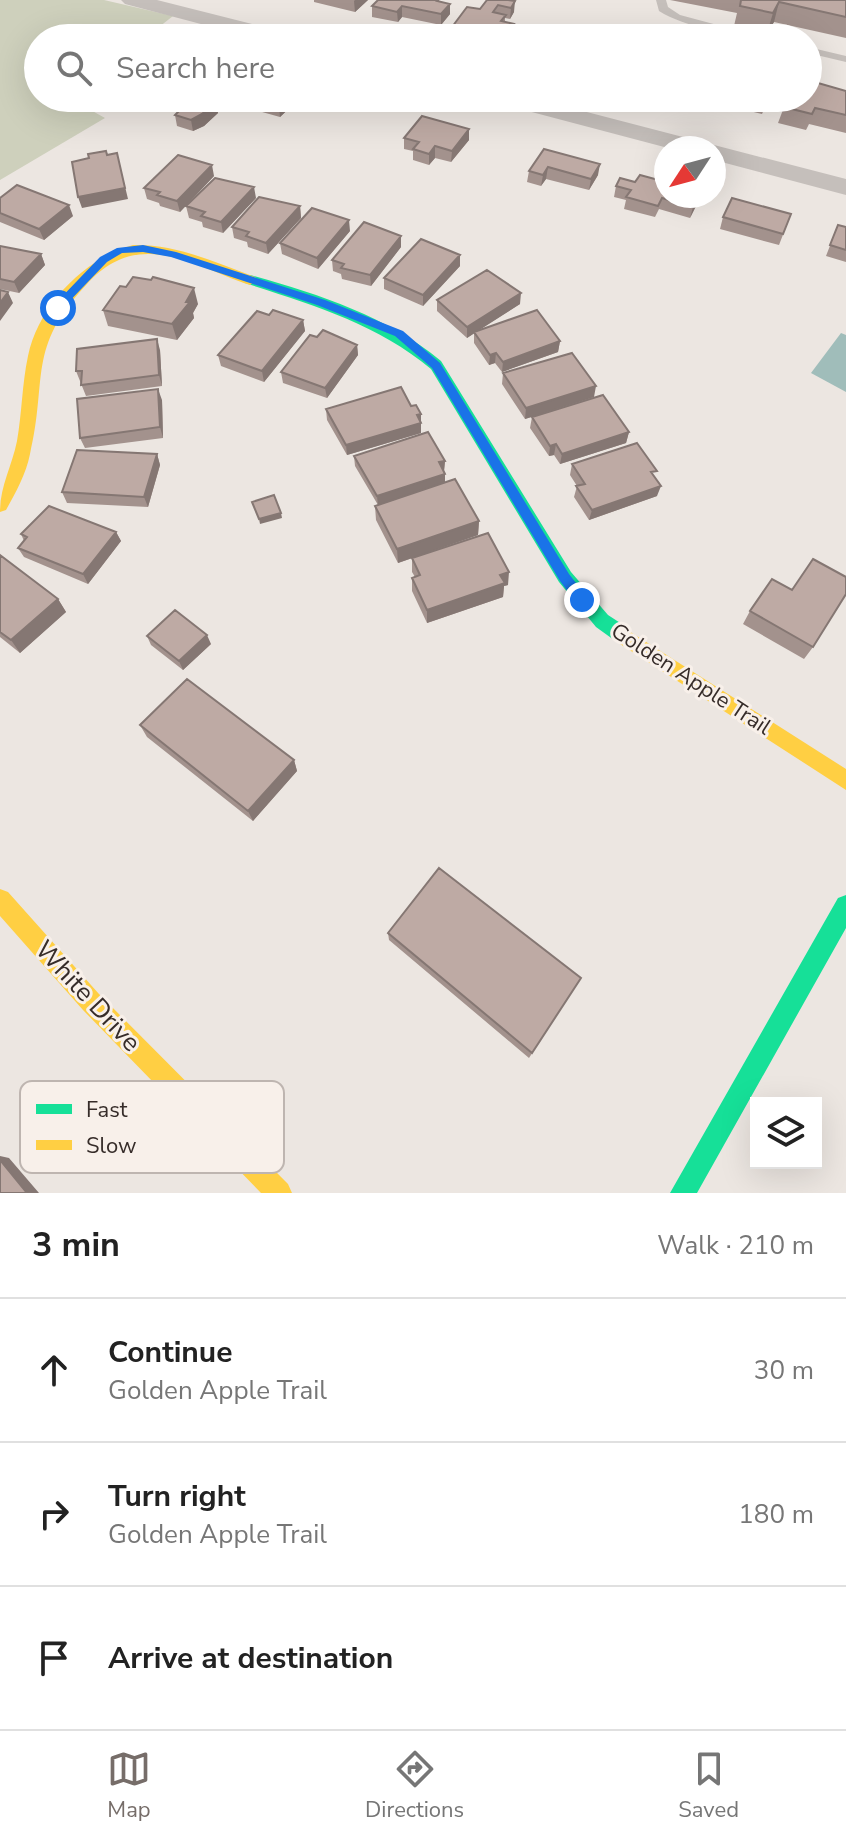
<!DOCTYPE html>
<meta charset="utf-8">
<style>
body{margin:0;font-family:"Nunito Sans",sans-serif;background:#f6f6f6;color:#222}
.controls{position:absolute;right:24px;bottom:24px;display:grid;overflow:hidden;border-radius:0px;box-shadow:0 8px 32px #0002}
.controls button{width:72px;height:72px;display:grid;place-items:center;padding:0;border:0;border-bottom:2px solid #e0e0e0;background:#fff;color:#222;font:40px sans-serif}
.compass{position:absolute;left:654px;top:136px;width:72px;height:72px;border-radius:50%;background:#fff;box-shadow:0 8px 32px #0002;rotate:234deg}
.stop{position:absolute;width:24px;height:24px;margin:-18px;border:6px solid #1a73e8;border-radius:50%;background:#fff}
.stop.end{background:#1a73e8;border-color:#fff;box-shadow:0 2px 8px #0008}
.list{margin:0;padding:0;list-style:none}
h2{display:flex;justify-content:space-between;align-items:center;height:104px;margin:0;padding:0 32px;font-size:34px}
h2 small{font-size:26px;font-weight:400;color:#767676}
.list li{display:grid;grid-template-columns:52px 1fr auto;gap:24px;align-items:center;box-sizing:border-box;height:144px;padding:0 32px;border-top:2px solid #e0e0e0}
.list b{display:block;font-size:30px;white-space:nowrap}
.list p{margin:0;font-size:26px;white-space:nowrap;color:#767676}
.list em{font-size:26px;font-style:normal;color:#767676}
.icon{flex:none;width:44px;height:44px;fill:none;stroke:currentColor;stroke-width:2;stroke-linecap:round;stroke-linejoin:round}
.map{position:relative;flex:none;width:846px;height:1193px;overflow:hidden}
.search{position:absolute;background:#fff;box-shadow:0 8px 32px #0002;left:24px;right:24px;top:24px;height:88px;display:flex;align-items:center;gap:20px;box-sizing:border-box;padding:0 28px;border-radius:44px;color:#767676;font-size:30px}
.sheet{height:536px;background:#fff}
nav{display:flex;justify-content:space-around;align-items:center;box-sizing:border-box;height:112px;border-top:2px solid #e0e0e0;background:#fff;font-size:22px;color:#767676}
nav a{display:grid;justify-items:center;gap:4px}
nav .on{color:#766d69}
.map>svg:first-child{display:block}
.green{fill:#ced0bc}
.water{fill:#a0bdba}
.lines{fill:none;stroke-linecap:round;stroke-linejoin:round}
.lane{fill:#c5bfbb;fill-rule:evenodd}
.street{fill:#c5bfbb;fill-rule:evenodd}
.fast{fill:#16e098;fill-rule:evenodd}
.slow{fill:#ffcf43;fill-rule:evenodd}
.wall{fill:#a3928d}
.shaded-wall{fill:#857773}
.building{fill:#beaaa4;stroke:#857773;stroke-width:2}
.route{fill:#1a73e8}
.labels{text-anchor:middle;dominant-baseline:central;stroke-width:6;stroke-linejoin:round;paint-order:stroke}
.street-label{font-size:22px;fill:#362c29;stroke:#f8f0ea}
.near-street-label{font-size:26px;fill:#362c29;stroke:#f8f0ea}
.key{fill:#f8f0ea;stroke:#beb5b0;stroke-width:2}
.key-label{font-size:22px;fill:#362c29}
</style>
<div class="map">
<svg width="846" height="1193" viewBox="0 0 846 1193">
<rect width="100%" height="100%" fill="#ece6e1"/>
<path class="green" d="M0 0H104L173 16 145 38H38V98H69L105 118 0 180Z"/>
<path class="water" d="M841 333 846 335V392L811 373Z"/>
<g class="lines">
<path class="lane" d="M656 0H666L668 7 680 15 766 38C736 38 685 27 659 11Z
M808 47 846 56V62L808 53Z"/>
<path class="street" d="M121 0H157L288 33 291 38H254L125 4Z
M494 98H533L706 143 708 146 714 145 846 179V195L714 160V148H668L498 103Z"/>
<path class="fast" d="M250 275C318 294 386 316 441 361L571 572 608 615 628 628 630 634 628 640 621 642 614 640 596 627 559 582 431 369C376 323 312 305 245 283L243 280Z
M846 895V928L697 1193H670L838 898Z"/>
<path class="slow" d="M133 245C176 244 215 262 255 277L257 280 250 285C218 275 185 255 151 254 125 253 104 265 87 284 26 348 48 379 30 454 26 474 16 492 6 510L0 512C0 486 12 466 17 441 22 413 22 384 28 356 39 305 84 259 133 245Z
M621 626 846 769V790L614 640 612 634 614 628Z
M0 889 8 892 99 994 288 1184 292 1193H261L83 1010 0 916Z"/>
</g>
<path class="wall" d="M314 0H368L355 12 314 2Z
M508 0 514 12 510 19 505 18V22L514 24 513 35 511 38H451L452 27 480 9Z
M670 0H846V38L774 22 767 33 734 26 737 13Z
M442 2 450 4V14L441 25 402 17 398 22 372 17V6Z
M846 91V133L809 124 806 130 778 123 784 107Z
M239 98H300L280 117 241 106Z
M713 98H769L762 114 712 102Z
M216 102 218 113 204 126 193 131 177 126 175 115Z
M404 138 469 140 451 162 435 158 429 165 413 160V151L404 149Z
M544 149 598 175 589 190 546 179 541 186 527 182 529 171Z
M214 176 180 212 160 206 159 203 147 199 144 188Z
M616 186 698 202 690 218 659 209 655 217 624 209 626 200 614 197Z
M0 198 73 216 44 240 0 222Z
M256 198 223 233 203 227 202 222 189 218 186 206Z
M300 206 301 218 268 254 248 247 247 242 234 238 232 227Z
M791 214 779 245 720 229 723 217Z
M838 225 846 227V262L826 256Z
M350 231 318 269 282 254 280 243Z
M401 236V247L371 286 342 279 341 274 333 271 332 260Z
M0 246 41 254 45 265 19 293 0 289Z
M460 255V266L423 306 384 289V278Z
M151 280 198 304 193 313 194 318 177 340 108 326 103 310 126 287Z
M437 300 520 304 477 331 560 341 558 352 502 372 495 363 489 365 474 343V333L467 338 437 311Z
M269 315 303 320 305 331 264 382 221 366 218 355Z
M317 337 357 345 358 355 327 398 283 383 281 372Z
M160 350 162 386 86 396 76 371Z
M503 373 594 397 525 419 502 384Z
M162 400 163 438 85 448 80 438Z
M411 406 421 414V433L347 455 327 420 326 409Z
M532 417 629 432 626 443 560 464 554 455 549 456 530 428Z
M157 454 160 465 148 507 67 503 62 492Z
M354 456 445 461 444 471 445 474V483L479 521 478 535 398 563 376 520 375 506 378 505 355 466Z
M572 464 655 478 657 496 589 520 574 497 577 486 570 475Z
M116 532 121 541 88 584 24 557 18 548 24 541 21 534Z
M0 555 58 599 66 612 20 653 0 637Z
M412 558 508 585 504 586 503 597 427 623 412 591V578L415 577 412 572Z
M750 611 813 647 804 659 743 624Z
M147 636 211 644 183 670 151 645Z
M140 725 294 760 297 771 253 821 147 737Z
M388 933 581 978 529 1058 389 940Z"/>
<path class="shaded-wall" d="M355 0H368L355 12 354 1Z
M515 1 514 12 510 19 511 8Z
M779 2 774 22 767 33 773 13Z
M450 4V14L441 25V14Z
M402 6V17L398 22 397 12Z
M514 24 513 35 511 38H504Z
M287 98H300L280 117 279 106Z
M216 102 218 113 204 126 193 131 191 120Z
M469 129V140L451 162 452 151Z
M435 146V158L429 165V154Z
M117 153 128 199 82 208 78 197Z
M600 164 598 175 589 190 591 179Z
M212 165 214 176 180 212 177 201Z
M548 167 546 179 541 186 543 175Z
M254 187 256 198 223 233 221 222Z
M699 196H700L698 202 690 218 693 207Z
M69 205 73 216 44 240 39 229Z
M300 206 301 218 268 254 266 243Z
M349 220 350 231 318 269 317 258Z
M401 236V247L371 286 370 275Z
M41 254 45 265 19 293 14 282Z
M460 255V266L423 306V295Z
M194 288 198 304 193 313 194 318 177 340 172 324Z
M8 292 13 303 0 321V303Z
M521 293 520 304 467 338V327Z
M303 320 305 331 264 382 262 371Z
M157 339 160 350 162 386 159 375Z
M560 341 558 352 502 372 503 362Z
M357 345 358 355 327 398 325 388Z
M496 353 495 363 489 365 490 355Z
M596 386 594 397 525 419 526 408Z
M158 389 162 400 163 438 160 427Z
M421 414V433L347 455 346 445Z
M629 432 626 443 560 464 562 454Z
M556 444 554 455 549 456 550 446Z
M157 454 160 465 148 507 144 497Z
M445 461 444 471 439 473V462Z
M445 474V484L378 506 377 496Z
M661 486 657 496 589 520 592 510Z
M281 513 282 518 260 524 259 519Z
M479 521 478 535 398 563 397 549Z
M116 532 121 541 88 584 83 574Z
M509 572 508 585 504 586 503 597 427 623V610L500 575Z
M58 599 66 612 20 653 11 640Z
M207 635 211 644 183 670 179 661Z
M294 760 297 771 253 821 248 811Z
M0 1156 9 1158 39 1193H27L0 1160Z"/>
<path class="building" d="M378 0H438L437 1 450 4 441 14 402 6 397 12 372 6Z
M487 0H508L515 1 511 8 498 5 493 12 506 15 501 21 514 24 504 38 452 27 467 7 480 9Z
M741 0H846V17L779 2 773 13 740 6Z
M561 27 575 31 570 38H572L536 37 541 31 556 34Z
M811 81 846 91V115L815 108 812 114 784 107 788 98H808V88Z
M192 98H203L216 102 202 114 191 120 175 115Z
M249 98H287L279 106Z
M746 98H767L765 102Z
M422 116 469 129 452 151 435 146 429 154 413 149 419 142 404 138Z
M544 149 600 164 591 179 548 167 543 175 529 171Z
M106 151 107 155 117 153 125 188 78 197 72 162 89 158 88 154Z
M178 155 212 165 177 201 157 195 160 192 144 188Z
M640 175 666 182V196H699L693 207 662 198 658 206 626 197 631 190 616 186 620 178 635 182Z
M215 178 254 187 221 222 201 216 205 212 186 206Z
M17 185 69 205 39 229 0 213V198Z
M259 197 300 206 266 243 246 236 249 232 232 227Z
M732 198 791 214 783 234 723 217Z
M312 208 349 220 317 258 280 243Z
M364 222 401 236 370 275 341 268 344 264 332 260Z
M838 225 846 227V250L830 245Z
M421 239 460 255 423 295 384 278Z
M0 246 41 254 14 282 0 279Z
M487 270 521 293 467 327 437 300Z
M133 277 151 280 153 277 194 288 186 302H190L172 324 103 310 120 286 126 287Z
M0 290 8 292 0 303Z
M273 310 303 320 262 371 218 355 257 311 269 315Z
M537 310 560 341 503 362 496 353 490 355 474 332Z
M323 330 357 345 325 388 281 372 310 335 317 337Z
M157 339 159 375 81 385 82 371H76L77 349Z
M572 353 596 386 526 408 503 373Z
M401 387 411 406 416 405 421 414 417 415 421 423 346 445 326 409Z
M158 389 160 427 80 438 77 399Z
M603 395 629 432 562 454 556 444 550 446 532 417Z
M428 432 445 461 439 462 445 474 377 496 354 456Z
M637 443 657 471 651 472 661 486 592 510 576 486 585 484 572 464Z
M77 450 157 454 144 497 62 492Z
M455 479 479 521 397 549 375 506Z
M274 495 281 513 259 519 252 502Z
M49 506 116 532 83 574 18 548 27 537 21 534Z
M488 533 509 572 500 575 505 583 427 610 412 578 420 575 412 558Z
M0 555 58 599 11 640 0 632Z
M813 559 846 577V594L813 647 750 611 772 579 792 590Z
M175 610 207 635 179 661 147 636Z
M187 679 294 760 248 811 140 725Z
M439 868 581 978 532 1053 388 933Z
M0 1160 27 1193H0Z"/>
<path class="route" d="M143 245 176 252 325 300 403 331 440 363 569 574 587 597V604H577L560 581 432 368 395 336 317 305 171 257 143 252 122 253 107 262 61 310H54V305L100 257 117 248Z"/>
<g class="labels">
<g class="street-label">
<text transform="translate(691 679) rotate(33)">Golden Apple Trail</text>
</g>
<g class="near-street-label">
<text transform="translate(88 996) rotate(47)">White Drive</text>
</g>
</g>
<rect x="20" y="1081" width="264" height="92" rx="12" class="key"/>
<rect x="36" y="1104" width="36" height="10" fill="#16e098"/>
<rect x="36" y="1140" width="36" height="10" fill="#ffcf43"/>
<g class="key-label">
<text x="86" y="1117">Fast</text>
<text x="86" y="1153">Slow</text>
</g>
</svg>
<div class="controls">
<button><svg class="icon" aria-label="layers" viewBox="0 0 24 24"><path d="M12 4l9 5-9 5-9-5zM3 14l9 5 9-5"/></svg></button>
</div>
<svg class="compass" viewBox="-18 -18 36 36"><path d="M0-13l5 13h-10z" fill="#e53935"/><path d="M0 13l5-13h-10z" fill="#767676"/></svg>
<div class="stop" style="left:58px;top:308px"></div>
<div class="stop end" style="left:582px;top:600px"></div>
<div class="search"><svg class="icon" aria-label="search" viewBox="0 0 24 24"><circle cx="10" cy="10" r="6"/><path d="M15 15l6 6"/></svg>Search here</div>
</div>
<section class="sheet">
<h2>3 min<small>Walk · 210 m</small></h2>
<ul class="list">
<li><svg class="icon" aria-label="ahead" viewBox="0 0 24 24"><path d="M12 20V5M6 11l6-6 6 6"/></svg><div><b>Continue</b><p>Golden Apple Trail</p></div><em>30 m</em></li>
<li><svg class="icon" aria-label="right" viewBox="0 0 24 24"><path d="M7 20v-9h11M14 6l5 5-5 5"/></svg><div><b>Turn right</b><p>Golden Apple Trail</p></div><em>180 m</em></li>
<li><svg class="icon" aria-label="arrive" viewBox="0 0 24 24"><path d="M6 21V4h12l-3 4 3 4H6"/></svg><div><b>Arrive at destination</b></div></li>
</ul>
</section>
<nav>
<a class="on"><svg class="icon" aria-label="map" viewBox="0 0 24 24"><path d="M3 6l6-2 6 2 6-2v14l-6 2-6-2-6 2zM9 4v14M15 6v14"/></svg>Map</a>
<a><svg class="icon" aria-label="directions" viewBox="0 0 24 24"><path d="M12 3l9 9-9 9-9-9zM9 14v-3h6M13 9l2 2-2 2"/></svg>Directions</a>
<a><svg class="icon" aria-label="saved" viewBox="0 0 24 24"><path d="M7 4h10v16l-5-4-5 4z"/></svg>Saved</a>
</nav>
